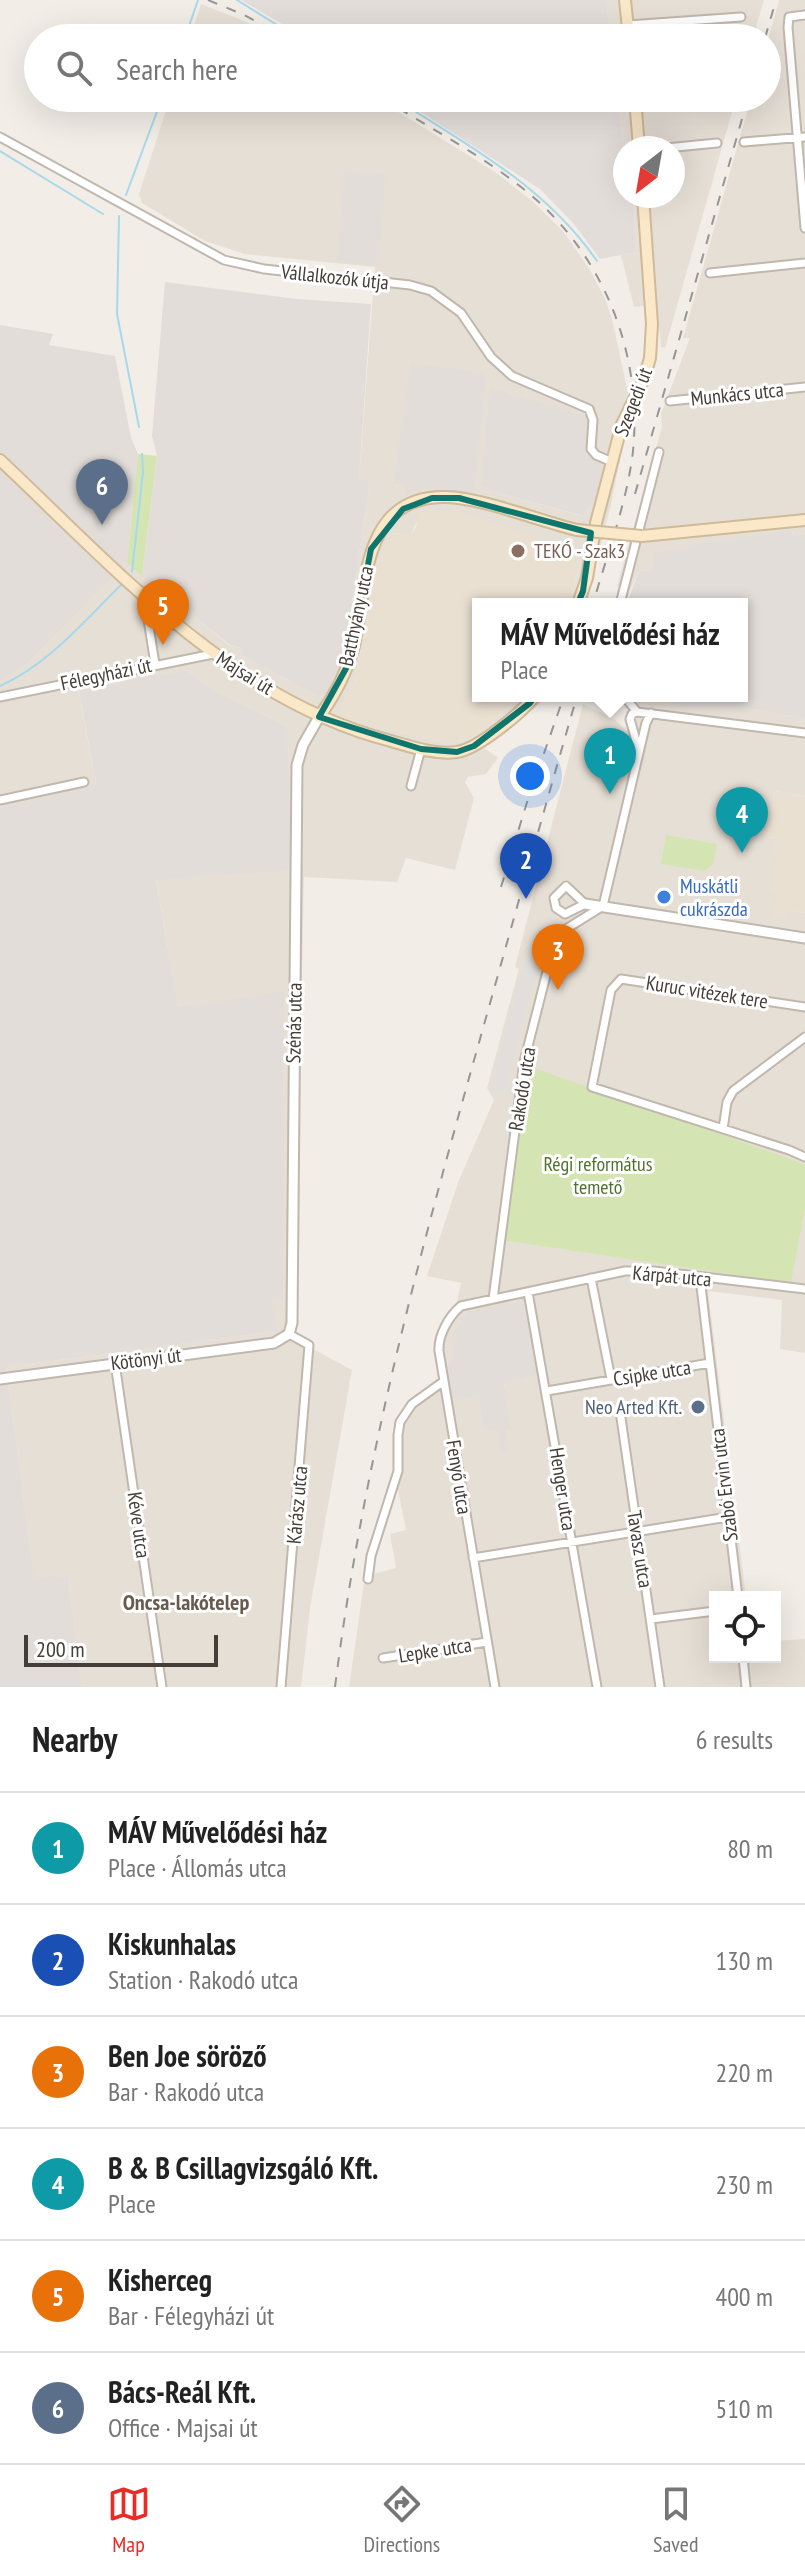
<!DOCTYPE html>
<meta charset="utf-8">
<style>
body{margin:0;font-family:"PT Sans Narrow",sans-serif;background:#f2f2f2;color:#222}
.controls{position:absolute;right:24px;bottom:24px;display:grid;overflow:hidden;border-radius:0px;box-shadow:0 8px 32px #0002}
.controls button{width:72px;height:72px;display:grid;place-items:center;padding:0;border:0;border-bottom:2px solid #e0e0e0;background:#fff;color:#222;font:40px sans-serif}
.compass{position:absolute;left:613px;top:136px;width:72px;height:72px;border-radius:50%;background:#fff;box-shadow:0 8px 32px #0002;rotate:211deg}
.scale{position:absolute;left:24px;bottom:20px;width:194px;box-sizing:border-box;padding-left:8px;border:4px solid #453d37;border-top:0;font-size:22px;line-height:28px;white-space:nowrap;color:#453d37;-webkit-text-stroke:6px #fff;paint-order:stroke}
.you{position:absolute;left:530px;top:776px;width:28px;height:28px;margin:-20px;border:6px solid #fff;border-radius:50%;background:#1a73e8;box-shadow:0 0 0 12px #1a73e833}
.badge{display:grid;place-items:center;width:52px;height:52px;border-radius:50%;background:#ea2b27;color:#fff;font-size:26px;font-weight:700}
.pin{position:absolute;translate:-50% -66px;filter:drop-shadow(0 2px 4px #0008)}
.pin::after{content:'';position:absolute;top:42px;width:28px;height:24px;background:inherit;clip-path:polygon(0 0,100% 0,50% 100%)}
.popup{position:absolute;left:472px;top:598px;width:276px;height:104px;box-sizing:border-box;display:grid;place-content:center;border-radius:0px;background:#fff;filter:drop-shadow(0 2px 6px #0005);font-size:26px;white-space:nowrap;color:#767676}
.popup b{font-size:30px;color:#222}
.popup::after{content:'';position:absolute;left:50%;top:100%;margin-left:-16px;border:16px solid transparent;border-top-color:#fff}
.list{margin:0;padding:0;list-style:none}
h2{display:flex;justify-content:space-between;align-items:center;height:104px;margin:0;padding:0 32px;font-size:34px}
h2 small{font-size:26px;font-weight:400;color:#767676}
.list li{display:grid;grid-template-columns:52px 1fr auto;gap:24px;align-items:center;box-sizing:border-box;height:112px;padding:0 32px;border-top:2px solid #e0e0e0}
.list b{display:block;font-size:30px;white-space:nowrap}
.list p{margin:0;font-size:26px;white-space:nowrap;color:#767676}
.list em{font-size:26px;font-style:normal;color:#767676}
.icon{flex:none;width:44px;height:44px;fill:none;stroke:currentColor;stroke-width:2;stroke-linecap:round;stroke-linejoin:round}
.map{position:relative;flex:none;width:805px;height:1687px;overflow:hidden}
.search{position:absolute;background:#fff;box-shadow:0 8px 32px #0002;left:24px;right:24px;top:24px;height:88px;display:flex;align-items:center;gap:20px;box-sizing:border-box;padding:0 28px;border-radius:44px;color:#767676;font-size:30px}
.sheet{height:776px;background:#fff}
nav{display:flex;justify-content:space-around;align-items:center;box-sizing:border-box;height:112px;border-top:2px solid #e0e0e0;background:#fff;font-size:22px;color:#767676}
nav a{display:grid;justify-items:center;gap:4px}
nav .on{color:#ea2b27}
.map>svg:first-child{display:block}
.residential{fill:#e6dfd6;fill-rule:evenodd}
.industrial{fill:#e2ddd9}
.education{fill:#eae0d2}
.green{fill:#d4e4b3}
.parking{fill:#e1dedc}
.lines{fill:none;stroke-linecap:round;stroke-linejoin:round}
.stream{stroke:#a8d8eb;stroke-width:2}
.minor-casing{stroke:#c0b7ad;stroke-width:11}
.tertiary-casing{stroke:#c0b7ad;stroke-width:13}
.secondary-casing{stroke:#cfba9a;stroke-width:14}
.minor{stroke:#fff;stroke-width:7}
.tertiary{stroke:#fff;stroke-width:9}
.secondary{stroke:#fae8c9;stroke-width:10}
.rail{stroke:#969696;stroke-width:2;stroke-dasharray:10 10;stroke-linecap:butt}
.secondary-bridge-casing{stroke:#cfba9a;stroke-width:14;stroke-linecap:butt}
.secondary-bridge{stroke:#fae8c9;stroke-width:10}
.marked{fill:none;stroke:#0f766e;stroke-width:6;stroke-linejoin:round}
.education-dot{fill:#8d6e63;stroke:#fff;stroke-width:3}
.shop-dot{fill:#3f7fe0;stroke:#fff;stroke-width:3}
.service-dot{fill:#5c6f8a;stroke:#fff;stroke-width:3}
.labels{text-anchor:middle;dominant-baseline:central;stroke-width:6;stroke-linejoin:round;paint-order:stroke}
.street-label{font-size:20px;fill:#453d37;stroke:#fff}
.education-label{font-size:20px;fill:#785e54;stroke:#fff;text-anchor:start}
.shop-label{font-size:20px;fill:#366cbe;stroke:#fff;text-anchor:start}
.park-label{font-size:20px;fill:#51722e;stroke:#fff}
.service-label{font-size:20px;fill:#4e5e75;stroke:#fff;text-anchor:end}
.neighbourhood-label{font-size:22px;font-weight:bold;fill:#675a4f;stroke:#fff}
</style>
<div class="map">
<svg width="805" height="1687" viewBox="0 0 805 1687">
<rect width="100%" height="100%" fill="#f2ede7"/>
<path class="residential" d="M606 0H764L753 38H611Z
M779 0H805V534L793 536 792 531 653 552V570L641 571 637 575 630 591 617 586 662 427 661 414 690 338H683L751 98H767V43Z
M201 4 237 18 281 38H190Z
M170 98H376L495 172 532 201 563 231 590 270 606 301 613 323 629 398 628 420 611 504 592 581 583 604H570L581 561 572 557 574 550 417 521 411 535 394 533 378 561 355 682 336 717 449 744 473 738 522 696H550L483 747 498 758 486 774 468 777 465 782 474 798 455 870 406 858 397 882 304 877 295 1333 313 1342V1349L352 1370 310 1608 301 1687H82L68 1576 34 1578 6 1367 278 1331 270 1301 283 1297V992L178 1008 156 879 286 726 221 694 186 670 79 691 96 785 0 807V681L28 663 127 563 229 645 243 649V656L316 695 344 655 370 481 359 478 375 267 245 254 205 241 142 203 139 194ZM486 373 405 495V486L394 484ZM482 486 598 502 585 511 583 516 498 493Z
M618 98H736L665 348 661 347 657 304 634 307 621 255 636 252 633 196H673V148H625V162Z
M671 696 675 706H736L805 719V796L775 791 767 837 775 838 782 893V896H776L790 910 805 913V1164L591 1089 506 1241 791 1282 805 1209V1353L780 1349 782 1300 708 1291 746 1597H715V1657H775V1641L805 1639V1687H349L365 1576 396 1568 390 1534 406 1530 395 1474V1428L406 1405 440 1378 434 1343 457 1302 461 1283 427 1276 459 1180 494 1100 487 1088 519 969 515 967 583 704 613 718 628 732 632 740 637 698ZM454 1355 538 1375 504 1382 510 1430 484 1431 478 1396 447 1367Z"/>
<path class="industrial" d="M241 0H606L611 38H306Z
M399 98H618L625 162V196H633L636 252 600 259 574 224 540 189Z
M344 170 385 174 379 266 337 262Z
M165 282 297 299 371 304 359 478 370 481 344 655 327 694 316 695 243 656V649L230 645 142 576 157 456 152 436Z
M0 325 53 334 49 345 115 356 131 438 138 454 127 563 28 663 0 681Z
M410 363 486 373 474 497 425 487 405 496V486L394 484Z
M490 388 587 416 586 455 606 467 598 502 585 511 584 516 498 493 481 486Z
M791 530 793 536 805 534V719L736 706H675L671 696H742V604H627L637 575 641 571 653 570V552Z
M186 670 221 694 286 726 293 870 156 880 178 1007 284 991 283 1298 271 1301 278 1331 6 1367 34 1577 68 1576 82 1687H0V807L96 784 79 690Z
M522 1301 539 1375 504 1383 511 1430H507L508 1451 500 1453 497 1431H484L478 1396 452 1399 447 1367 454 1355 452 1336 468 1311Z"/>
<path class="education" d="M441 510 462 513 574 549 572 557 581 560 570 604H478V696H522L473 738 449 744 335 717 355 682 376 567 382 552 394 533 411 535 416 527 418 513Z
M775 791 805 796V913L790 910 788 919 772 916 776 895 781 896 782 894 771 891 777 855 773 854 775 838 767 837Z"/>
<path class="green" d="M138 454 157 456 142 576 127 563Z
M666 835 717 844 713 864 704 871 661 864Z
M528 1066 805 1164V1209L791 1283 506 1241Z"/>
<path class="parking" d="M526 956 540 960 505 1091H502L501 1093 491 1090Z"/>
<g class="lines">
<path class="stream" d="M237 0 298 38
M185 38 198 0
M394 98C469 146 545 186 597 261
M0 151 103 214
M126 195 162 98
M119 216 117 314 139 427
M132 572 143 472 142 454
M0 686C49 664 84 621 122 584"/>
<defs>
<path id="minor" d="M805 15 789 17 788 27 805 228
M628 25 741 17
M0 137 224 260 264 269 410 285 431 291 461 313 491 357 512 376 589 409 593 420 591 449 596 455 612 462
M744 142 805 137
M666 148 717 143
M710 273 805 263
M670 401 805 387
M153 603 147 613 155 664
M620 604 659 452
M624 696 637 712
M0 697 213 654
M637 712 805 733
M637 712 632 714 630 719 638 748
M411 786 421 749
M0 800 84 782
M566 886 585 904 565 914 556 908 554 898Z
M805 1007 621 979 611 990 592 1087 789 1150 805 1157
M723 1129 727 1102 733 1091 805 1037
M591 1278 611 1379
M700 1278 738 1597
M528 1292 597 1687
M493 1299 524 1062 552 952 558 934 603 906 646 723 651 713
M115 1363 162 1687
M547 1391 710 1363
M620 1411 660 1687
M473 1558 728 1517
M368 1579 371 1556 398 1471V1435L400 1422 412 1404 444 1381
M651 1619 715 1611
M743 1657 746 1687
M383 1658 487 1642
M281 1687 309 1345 289 1334
M495 1687 439 1351C438 1335 449 1316 461 1306L625 1271H654L805 1289"/>
<path id="tertiary" d="M585 904 805 938
M0 1379 274 1343 289 1334 292 1323 297 765 303 745 319 717"/>
<path id="secondary" d="M625 0 629 38
M635 98 639 148
M0 460C116 569 231 700 391 741 412 747 435 755 457 752 478 749 522 712 535 696
M642 536 805 520
M578 604 587 578 596 523 622 424 644 379 650 358 652 324 643 196
M319 717C335 695 347 672 354 646 367 588 360 495 446 497 483 498 539 521 577 530"/>
</defs>
<use href="#minor" class="minor-casing"/>
<use href="#tertiary" class="tertiary-casing"/>
<use href="#secondary" class="secondary-casing"/>
<use href="#minor" class="minor"/>
<use href="#tertiary" class="tertiary"/>
<use href="#secondary" class="secondary"/>
<path class="rail" d="M208 0 244 15 287 38
M765 38 776 0
M382 98C428 127 478 153 521 187 601 249 643 350 633 451 627 503 607 554 593 604
M635 494 748 98
M501 887 528 799 564 696
M335 1687C363 1464 419 1255 480 1039 512 925 544 810 577 696"/>
<defs>
<path id="secondary-bridge" d="M577 530 642 536"/>
</defs>
<use href="#secondary-bridge" class="secondary-bridge-casing"/>
<use href="#secondary-bridge" class="secondary-bridge"/>
</g>
<path class="marked" d="M432 498H459L591 533 583 591 549 675 530 703 474 746 457 752 421 749 319 717 349 663 371 549 403 509Z"/>
<circle class="education-dot" cx="518" cy="551" r="8"/>
<circle class="shop-dot" cx="664" cy="897" r="8"/>
<circle class="service-dot" cx="698" cy="1407" r="8"/>
<g class="labels">
<g class="street-label">
<text transform="translate(335 277) rotate(6)">Vállalkozók útja</text>
<text transform="translate(737 394) rotate(-6)">Munkács utca</text>
<text transform="translate(633 402) rotate(-69)">Szegedi út</text>
<text transform="translate(356 616) rotate(-78)">Batthyány utca</text>
<text transform="translate(245 673) rotate(32)">Majsai út</text>
<text transform="translate(106 674) rotate(-12)">Félegyházi út</text>
<text transform="translate(707 992) rotate(9)">Kuruc vitézek tere</text>
<text transform="translate(294 1023) rotate(-89)">Szénás utca</text>
<text transform="translate(522 1089) rotate(-81)">Rakodó utca</text>
<text transform="translate(672 1276) rotate(5)">Kárpát utca</text>
<text transform="translate(146 1359) rotate(-7)">Kötönyi út</text>
<text transform="translate(652 1373) rotate(-9)">Csipke utca</text>
<text transform="translate(459 1477) rotate(81)">Fenyő utca</text>
<text transform="translate(724 1485) rotate(-97)">Szabó Ervin utca</text>
<text transform="translate(563 1489) rotate(81)">Henger utca</text>
<text transform="translate(297 1505) rotate(-85)">Kárász utca</text>
<text transform="translate(139 1525) rotate(82)">Kéve utca</text>
<text transform="translate(640 1549) rotate(81)">Tavasz utca</text>
<text transform="translate(435 1650) rotate(-9)">Lepke utca</text>
</g>
<g class="education-label">
<text x="534" y="551">TEKÓ - Szak3</text>
</g>
<g class="shop-label">
<text x="680" y="886">Muskátli<tspan x="680" dy="23">cukrászda</tspan></text>
</g>
<g class="park-label">
<text x="598" y="1164">Régi református<tspan x="598" dy="23">temető</tspan></text>
</g>
<g class="service-label">
<text x="682" y="1407">Neo Arted Kft.</text>
</g>
<g class="neighbourhood-label">
<text x="186" y="1602">Oncsa-lakótelep</text>
</g>
</g>
</svg>
<div class="controls">
<button><svg class="icon" aria-label="locate" viewBox="0 0 24 24"><circle cx="12" cy="12" r="6"/><path d="M12 2v4M12 18v4M2 12h4M18 12h4"/></svg></button>
</div>
<svg class="compass" viewBox="-18 -18 36 36"><path d="M0-13l5 13h-10z" fill="#e53935"/><path d="M0 13l5-13h-10z" fill="#767676"/></svg>
<div class="scale">200 m</div>
<div class="you"></div>
<div class="pin badge" style="left:610px;top:794px;background:#0f9aa8">1</div>
<div class="popup"><b>MÁV Művelődési ház</b>Place</div>
<div class="pin badge" style="left:526px;top:899px;background:#1a4fb4">2</div>
<div class="pin badge" style="left:558px;top:990px;background:#e8710a">3</div>
<div class="pin badge" style="left:742px;top:853px;background:#0f9aa8">4</div>
<div class="pin badge" style="left:163px;top:645px;background:#e8710a">5</div>
<div class="pin badge" style="left:102px;top:525px;background:#5c6f8a">6</div>
<div class="search"><svg class="icon" aria-label="search" viewBox="0 0 24 24"><circle cx="10" cy="10" r="6"/><path d="M15 15l6 6"/></svg>Search here</div>
</div>
<section class="sheet">
<h2>Nearby<small>6 results</small></h2>
<ul class="list">
<li><span class="badge" style="background:#0f9aa8">1</span><div><b>MÁV Művelődési ház</b><p>Place · Állomás utca</p></div><em>80 m</em></li>
<li><span class="badge" style="background:#1a4fb4">2</span><div><b>Kiskunhalas</b><p>Station · Rakodó utca</p></div><em>130 m</em></li>
<li><span class="badge" style="background:#e8710a">3</span><div><b>Ben Joe söröző</b><p>Bar · Rakodó utca</p></div><em>220 m</em></li>
<li><span class="badge" style="background:#0f9aa8">4</span><div><b>B &amp; B Csillagvizsgáló Kft.</b><p>Place</p></div><em>230 m</em></li>
<li><span class="badge" style="background:#e8710a">5</span><div><b>Kisherceg</b><p>Bar · Félegyházi út</p></div><em>400 m</em></li>
<li><span class="badge" style="background:#5c6f8a">6</span><div><b>Bács-Reál Kft.</b><p>Office · Majsai út</p></div><em>510 m</em></li>
</ul>
</section>
<nav>
<a class="on"><svg class="icon" aria-label="map" viewBox="0 0 24 24"><path d="M3 6l6-2 6 2 6-2v14l-6 2-6-2-6 2zM9 4v14M15 6v14"/></svg>Map</a>
<a><svg class="icon" aria-label="directions" viewBox="0 0 24 24"><path d="M12 3l9 9-9 9-9-9zM9 14v-3h6M13 9l2 2-2 2"/></svg>Directions</a>
<a><svg class="icon" aria-label="saved" viewBox="0 0 24 24"><path d="M7 4h10v16l-5-4-5 4z"/></svg>Saved</a>
</nav>
